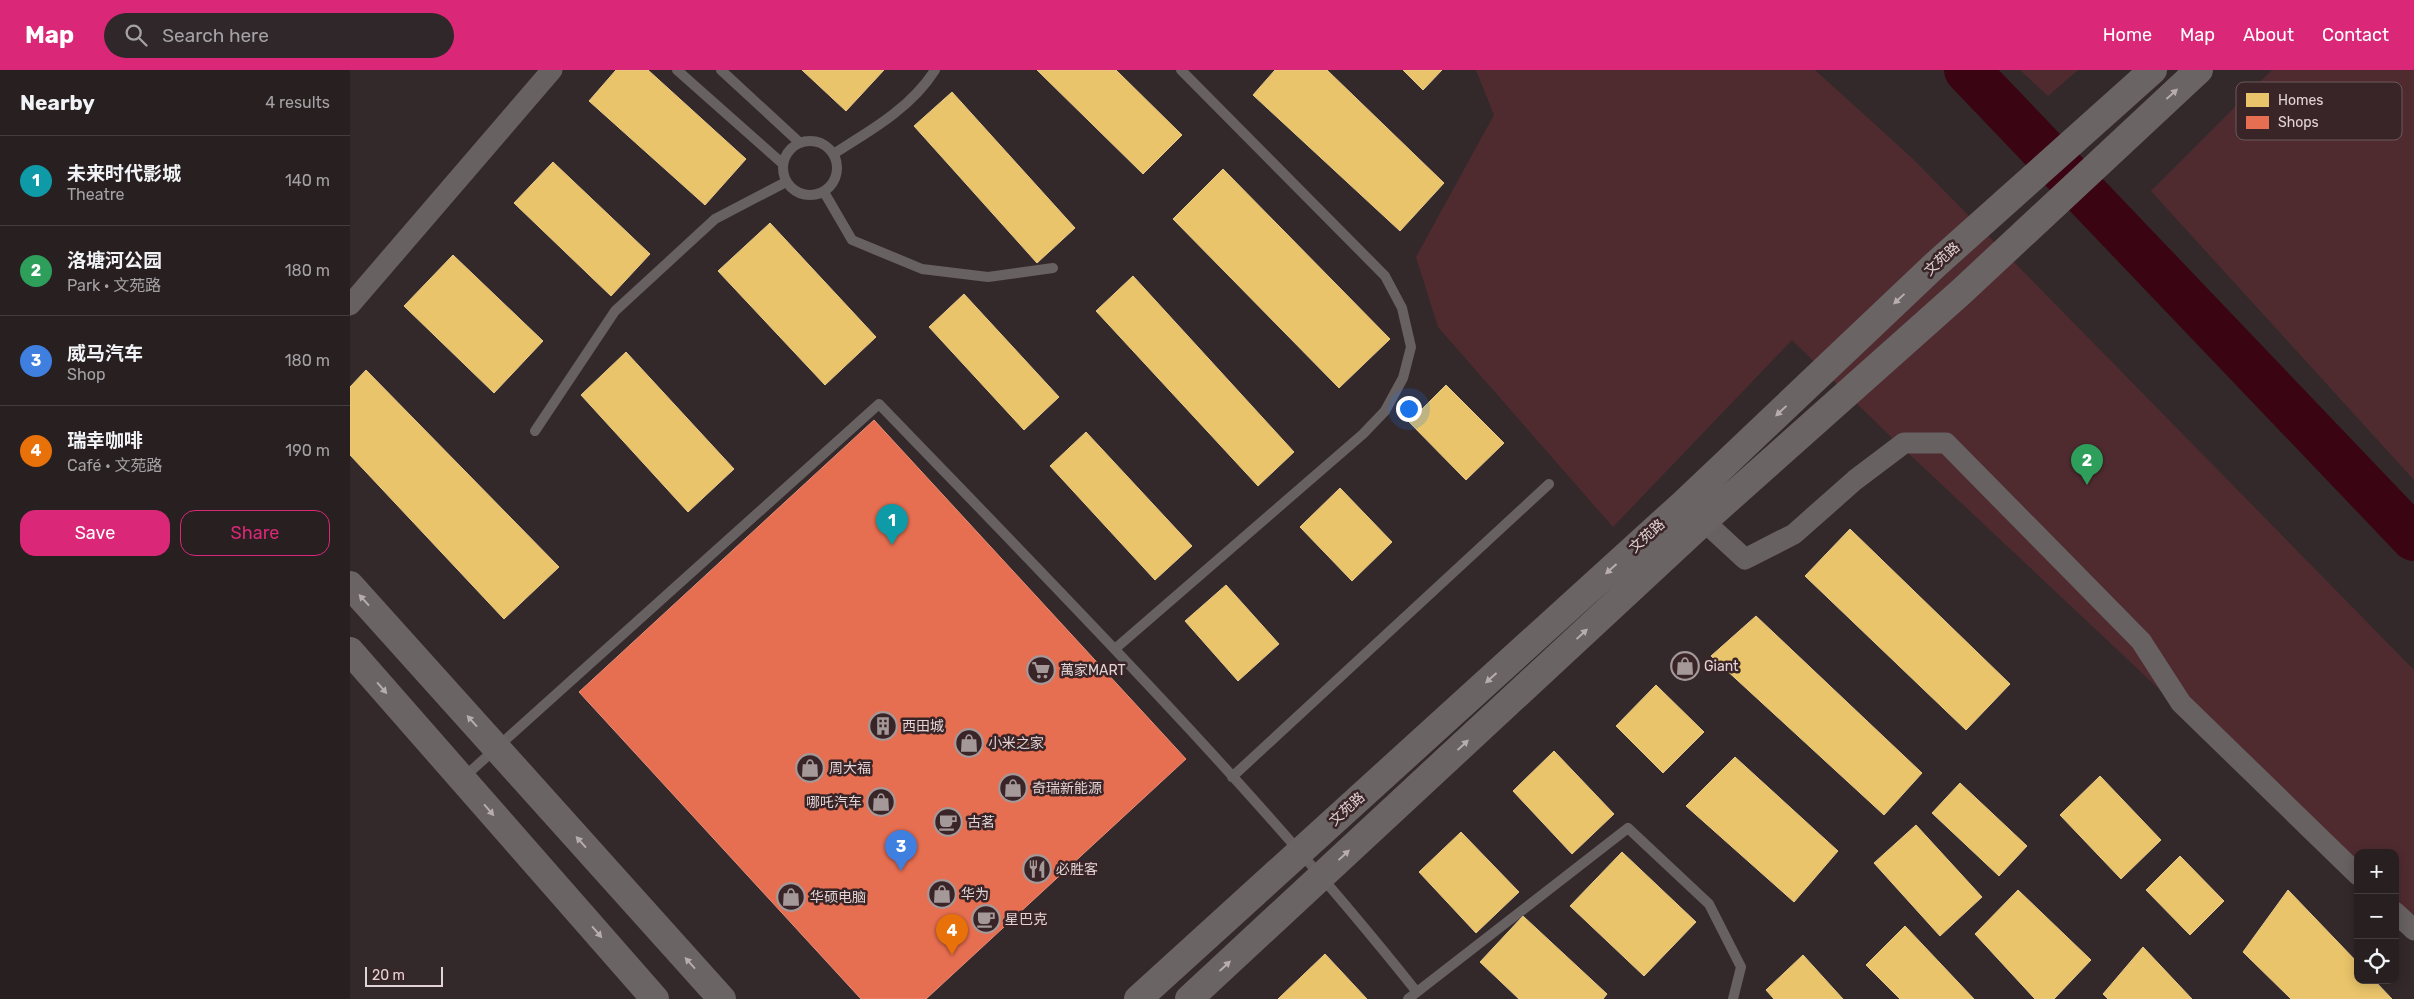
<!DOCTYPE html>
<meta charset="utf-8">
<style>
body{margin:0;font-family:Rubik,"Noto Sans SC",sans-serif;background:#2f2729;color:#f1f3f6}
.controls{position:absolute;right:15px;bottom:15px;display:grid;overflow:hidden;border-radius:10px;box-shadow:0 2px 12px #0003}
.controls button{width:45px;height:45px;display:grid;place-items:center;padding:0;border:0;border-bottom:1px solid #433d3e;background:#271f20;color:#f1f3f6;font:25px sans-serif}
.scale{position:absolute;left:15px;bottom:12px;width:78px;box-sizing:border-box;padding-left:5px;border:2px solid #e2d4d5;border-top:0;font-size:14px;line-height:18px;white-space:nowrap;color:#e2d4d5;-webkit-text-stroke:4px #392427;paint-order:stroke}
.you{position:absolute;left:1058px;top:338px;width:18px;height:18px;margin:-12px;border:4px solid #fff;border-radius:50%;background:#1a73e8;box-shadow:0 0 0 8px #1a73e833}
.badge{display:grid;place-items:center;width:32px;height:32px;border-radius:50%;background:#db2777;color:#fff;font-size:16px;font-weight:700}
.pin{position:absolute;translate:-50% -41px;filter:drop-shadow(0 1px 2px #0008)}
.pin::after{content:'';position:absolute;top:26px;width:18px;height:15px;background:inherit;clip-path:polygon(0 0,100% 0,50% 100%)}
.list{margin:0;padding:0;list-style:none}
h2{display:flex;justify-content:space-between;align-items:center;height:65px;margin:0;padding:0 20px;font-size:21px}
h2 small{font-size:16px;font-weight:400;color:#a4a2a5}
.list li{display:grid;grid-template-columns:32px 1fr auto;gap:15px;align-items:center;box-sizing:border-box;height:90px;padding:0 20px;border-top:1px solid #433d3e}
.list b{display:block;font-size:19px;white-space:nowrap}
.list p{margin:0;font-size:16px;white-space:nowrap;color:#a4a2a5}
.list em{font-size:16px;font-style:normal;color:#a4a2a5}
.actions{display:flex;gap:10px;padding:15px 20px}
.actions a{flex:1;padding:11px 0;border:1px solid #db2777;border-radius:15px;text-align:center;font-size:18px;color:#db2777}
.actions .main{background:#db2777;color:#fff}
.icon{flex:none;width:28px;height:28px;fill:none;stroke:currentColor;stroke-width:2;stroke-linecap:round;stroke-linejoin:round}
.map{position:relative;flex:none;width:2064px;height:929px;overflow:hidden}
header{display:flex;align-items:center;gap:30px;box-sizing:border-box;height:70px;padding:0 25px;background:#db2777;color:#fff}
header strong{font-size:24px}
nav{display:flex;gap:28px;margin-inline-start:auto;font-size:18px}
.search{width:350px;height:45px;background:#2f2729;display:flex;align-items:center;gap:12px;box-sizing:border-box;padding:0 18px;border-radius:28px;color:#a4a2a5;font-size:19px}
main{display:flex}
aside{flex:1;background:#271f20}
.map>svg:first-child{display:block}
.green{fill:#4f2b30}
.homes{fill:#e9c46a;stroke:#e7c98a}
.shops{fill:#e76f51;stroke:#e68d79}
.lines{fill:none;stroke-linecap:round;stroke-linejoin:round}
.river{stroke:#3a0412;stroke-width:46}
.lane{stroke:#676162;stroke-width:10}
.street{stroke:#676162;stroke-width:21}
.secondary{stroke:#6b6465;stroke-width:28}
.oneway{fill:#b8adae}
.labels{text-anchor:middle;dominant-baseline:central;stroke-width:5;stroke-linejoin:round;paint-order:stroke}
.street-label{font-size:14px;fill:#e2d4d5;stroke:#392427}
.poi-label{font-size:14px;fill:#e2d4d5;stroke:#392427;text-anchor:start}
.key{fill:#392427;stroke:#6c595b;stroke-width:1}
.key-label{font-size:14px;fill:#e2d4d5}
</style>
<header>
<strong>Map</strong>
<div class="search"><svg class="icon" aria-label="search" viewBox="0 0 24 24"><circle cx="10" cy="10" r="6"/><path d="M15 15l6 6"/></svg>Search here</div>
<nav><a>Home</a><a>Map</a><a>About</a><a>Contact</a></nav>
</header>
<main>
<aside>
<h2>Nearby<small>4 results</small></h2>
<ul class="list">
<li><span class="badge" style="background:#0f9aa8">1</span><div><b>未来时代影城</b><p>Theatre</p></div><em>140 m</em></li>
<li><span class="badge" style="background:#2e9e5b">2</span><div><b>洛塘河公园</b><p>Park · 文苑路</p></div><em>180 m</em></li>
<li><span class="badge" style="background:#3f7fe0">3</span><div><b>威马汽车</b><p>Shop</p></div><em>180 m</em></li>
<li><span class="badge" style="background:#e8710a">4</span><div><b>瑞幸咖啡</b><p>Café · 文苑路</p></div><em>190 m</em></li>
</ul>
<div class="actions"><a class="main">Save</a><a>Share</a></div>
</aside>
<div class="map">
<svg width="2064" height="929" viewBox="0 0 2064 929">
<rect width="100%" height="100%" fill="#34292a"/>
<path class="green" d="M1126 0H1465L1563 89 2064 600V858L2045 841V783H2008V806L1539 365 1442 270 1263 457 1088 257 1066 187 1144 45Z
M1670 0H1728L1698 26Z
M1922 0H2064V410L1801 121Z"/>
<path class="homes" d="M266 0H298L396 89 355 135 239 31Z
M452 0H534L496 41Z
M687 0H766L832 65 793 104Z
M925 0H977L1094 113 1050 161 903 25Z
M1053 0H1092L1073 20Z
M602 22 725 158 687 193 564 56Z
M203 92 300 184 261 226 164 133Z
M873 99 1040 269 989 318 823 149Z
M420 153 526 267 475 315 368 201Z
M103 185 193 271 144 323 54 236Z
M783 206 944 382 908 416 746 241Z
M614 224 709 327 674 360 579 257Z
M276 282 384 399 338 442 231 325Z
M16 300 209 497 154 549 0 385V317Z
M1096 315 1154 373 1116 410 1059 352Z
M736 362 842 476 805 510 700 396Z
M990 418 1042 472 1002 511 950 457Z
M1500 459 1660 614 1616 660 1455 506Z
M876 515 929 574 888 611 835 551Z
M1406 546 1572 703 1534 745 1361 586Z
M1306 615 1354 662 1313 703 1266 656Z
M1204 681 1264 744 1222 784 1163 721Z
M1385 687 1488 781 1444 832 1336 736Z
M1750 706 1811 770 1771 809 1710 745Z
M1610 713 1677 776 1649 806 1582 743Z
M1566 755 1632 827 1590 866 1524 793Z
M1111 762 1169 822 1126 863 1069 802Z
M1272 782 1346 852 1294 906 1220 836Z
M1830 786 1874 831 1840 865 1796 820Z
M1668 820 1741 890 1704 929H1685L1625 864Z
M1938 820 2008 893V910H2024L2042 929H1941L1893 882Z
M1173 846 1257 924 1253 929H1169L1130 892Z
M1555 856 1624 929H1550L1516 895Z
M1793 877 1842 929H1758L1753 924Z
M975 884 1017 929H928Z
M1453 885 1493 929H1424L1416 920Z"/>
<path class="shops" d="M524 350 836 689 576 929H511L229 622Z"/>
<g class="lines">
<path class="river" d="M1617 0 2064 468"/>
<path class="lane" d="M327 0 433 94
M371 0 450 73
M433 98a27 27 0 1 1 54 0a27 27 0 1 1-54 0Z
M483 84C520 61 561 38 585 0
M474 122 502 170 572 199 638 207 703 198
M185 361 265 241 365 149 436 112
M766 578 1013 364 1035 341 1053 308 1061 277 1052 238 1035 206 831 0
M882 707 1199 414
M113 708 529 334C713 525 901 714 1066 921
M1058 929 1278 758 1359 834 1391 897 1383 929"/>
<path class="street" d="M0 235 202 0
M1344 442 1395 489 1444 464 1505 410 1554 373H1596L1791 571 1831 633 2008 805
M2045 842 2064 860"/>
<path class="secondary" d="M0 515 372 929
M0 581 305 929
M788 929 1334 433 1585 195 1803 0
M839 929 1354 451 1611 222 1849 0"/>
</g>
<defs><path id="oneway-solid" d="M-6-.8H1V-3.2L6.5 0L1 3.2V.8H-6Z" transform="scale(1.25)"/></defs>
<g class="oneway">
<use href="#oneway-solid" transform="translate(1822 24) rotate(-42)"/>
<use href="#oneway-solid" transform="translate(1549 229) rotate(137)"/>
<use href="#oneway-solid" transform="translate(1431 341) rotate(137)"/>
<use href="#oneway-solid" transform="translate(1261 499) rotate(138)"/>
<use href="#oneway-solid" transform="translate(14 530) rotate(-132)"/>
<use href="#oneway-solid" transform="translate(1232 564) rotate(-43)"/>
<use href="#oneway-solid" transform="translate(1141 608) rotate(138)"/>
<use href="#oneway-solid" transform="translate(32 618) rotate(49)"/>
<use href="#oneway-solid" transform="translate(122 651) rotate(-132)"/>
<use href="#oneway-solid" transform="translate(1113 675) rotate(-43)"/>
<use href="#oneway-solid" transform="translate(139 740) rotate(49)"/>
<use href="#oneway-solid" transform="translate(231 772) rotate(-132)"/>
<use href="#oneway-solid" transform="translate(994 785) rotate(-43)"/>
<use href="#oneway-solid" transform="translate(247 862) rotate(49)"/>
<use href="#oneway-solid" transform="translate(340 893) rotate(-132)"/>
<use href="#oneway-solid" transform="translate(875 896) rotate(-43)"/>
</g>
<defs>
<symbol id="shop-ring" viewBox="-11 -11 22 22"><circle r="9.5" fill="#392427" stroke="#a59899" stroke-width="1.5"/><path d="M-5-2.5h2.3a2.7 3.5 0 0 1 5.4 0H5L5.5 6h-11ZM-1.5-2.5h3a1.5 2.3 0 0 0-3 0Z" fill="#a59899"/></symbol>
<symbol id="supermarket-ring" viewBox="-11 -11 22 22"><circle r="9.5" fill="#392427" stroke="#a59899" stroke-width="1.5"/><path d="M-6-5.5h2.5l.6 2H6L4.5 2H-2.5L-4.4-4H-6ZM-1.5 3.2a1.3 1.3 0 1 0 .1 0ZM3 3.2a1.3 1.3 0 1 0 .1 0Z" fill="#a59899"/></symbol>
<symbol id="building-ring" viewBox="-11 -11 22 22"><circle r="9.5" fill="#392427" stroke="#a59899" stroke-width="1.5"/><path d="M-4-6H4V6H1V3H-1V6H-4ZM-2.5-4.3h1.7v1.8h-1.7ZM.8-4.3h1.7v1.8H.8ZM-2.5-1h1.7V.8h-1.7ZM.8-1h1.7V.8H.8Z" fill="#a59899"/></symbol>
<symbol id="cafe-ring" viewBox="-11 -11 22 22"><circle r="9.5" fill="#392427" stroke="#a59899" stroke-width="1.5"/><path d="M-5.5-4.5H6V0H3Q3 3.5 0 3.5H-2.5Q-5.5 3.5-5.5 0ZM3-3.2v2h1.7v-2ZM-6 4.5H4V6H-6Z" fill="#a59899"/></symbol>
<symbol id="restaurant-ring" viewBox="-11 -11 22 22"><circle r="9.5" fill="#392427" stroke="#a59899" stroke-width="1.5"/><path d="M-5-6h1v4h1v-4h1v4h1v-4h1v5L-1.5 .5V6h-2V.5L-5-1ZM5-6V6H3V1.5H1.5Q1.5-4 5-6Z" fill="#a59899"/></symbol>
</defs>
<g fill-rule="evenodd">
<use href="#shop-ring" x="1319" y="580" width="32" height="32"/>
<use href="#supermarket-ring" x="675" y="584" width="32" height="32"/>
<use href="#building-ring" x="517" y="640" width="32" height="32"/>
<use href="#shop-ring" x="603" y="657" width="32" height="32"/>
<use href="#shop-ring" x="444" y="682" width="32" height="32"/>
<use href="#shop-ring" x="647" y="702" width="32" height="32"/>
<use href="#shop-ring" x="515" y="716" width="32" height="32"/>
<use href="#cafe-ring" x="582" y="736" width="32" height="32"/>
<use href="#restaurant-ring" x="671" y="783" width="32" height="32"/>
<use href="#shop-ring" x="576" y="808" width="32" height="32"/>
<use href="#shop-ring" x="425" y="811" width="32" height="32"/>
<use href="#cafe-ring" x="620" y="833" width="32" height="32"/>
</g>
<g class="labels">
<g class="street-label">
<text transform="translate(1592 189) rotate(-42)">文苑路</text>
<text transform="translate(1297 466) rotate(-42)">文苑路</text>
<text transform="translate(997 739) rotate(-42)">文苑路</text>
</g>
<g class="poi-label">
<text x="1354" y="596">Giant</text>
<text x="710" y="600">萬家MART</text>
<text x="552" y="656">西田城</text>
<text x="638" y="673">小米之家</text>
<text x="479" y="698">周大福</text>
<text x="682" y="718">奇瑞新能源</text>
<text x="512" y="732" text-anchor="end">哪吒汽车</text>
<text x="617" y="752">古茗</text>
<text x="706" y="799">必胜客</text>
<text x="611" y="824">华为</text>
<text x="460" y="827">华硕电脑</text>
<text x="655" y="849">星巴克</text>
</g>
</g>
<rect x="1886" y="12" width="166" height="58" rx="8" class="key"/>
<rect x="1896" y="23" width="23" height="14" fill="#e9c46a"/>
<rect x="1896" y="46" width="23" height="13" fill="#e76f51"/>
<g class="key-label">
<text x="1928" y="35">Homes</text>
<text x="1928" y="57">Shops</text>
</g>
</svg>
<div class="controls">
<button>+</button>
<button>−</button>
<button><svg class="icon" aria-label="locate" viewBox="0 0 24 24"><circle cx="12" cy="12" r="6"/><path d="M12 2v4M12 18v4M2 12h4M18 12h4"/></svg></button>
</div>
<div class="scale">20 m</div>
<div class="you"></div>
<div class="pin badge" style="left:542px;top:475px;background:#0f9aa8">1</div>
<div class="pin badge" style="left:1737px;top:415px;background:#2e9e5b">2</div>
<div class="pin badge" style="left:551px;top:801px;background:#3f7fe0">3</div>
<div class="pin badge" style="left:602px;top:885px;background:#e8710a">4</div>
</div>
</main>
